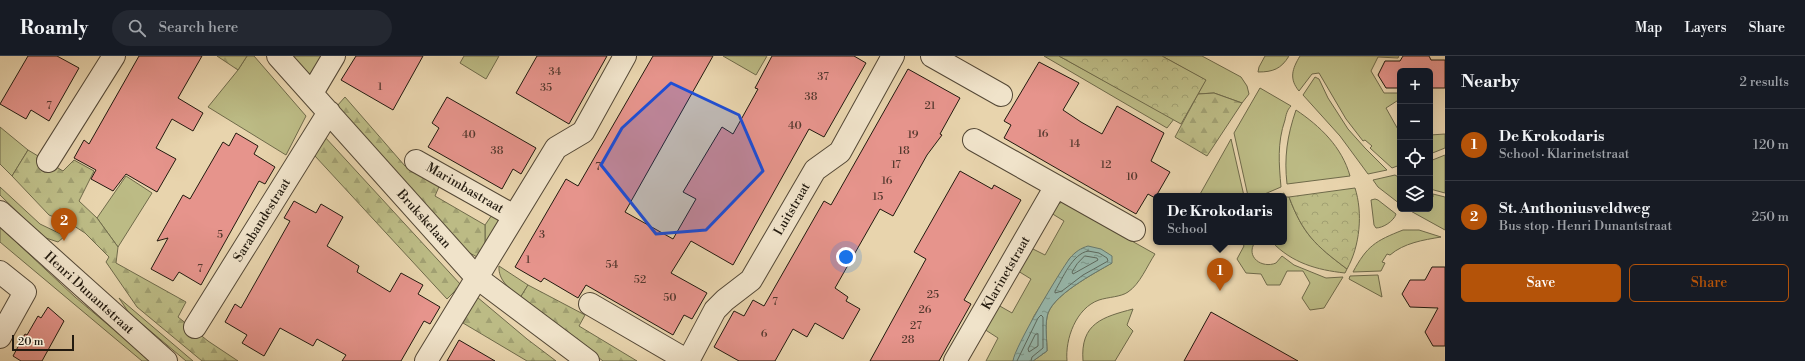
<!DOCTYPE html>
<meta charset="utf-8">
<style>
body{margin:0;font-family:"Libre Bodoni",serif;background:#242831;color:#f1f3f6}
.controls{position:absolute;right:12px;top:12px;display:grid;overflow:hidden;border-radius:6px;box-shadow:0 4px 16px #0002}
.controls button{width:36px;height:36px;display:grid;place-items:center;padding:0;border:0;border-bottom:1px solid #363941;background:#171b24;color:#f1f3f6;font:20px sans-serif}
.scale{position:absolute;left:12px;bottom:10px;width:62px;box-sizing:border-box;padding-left:4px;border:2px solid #221a0f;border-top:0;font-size:11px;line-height:14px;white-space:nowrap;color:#221a0f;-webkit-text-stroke:3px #f0e3ca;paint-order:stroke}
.you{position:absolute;left:846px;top:201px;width:14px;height:14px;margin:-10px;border:3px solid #fff;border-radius:50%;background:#1a73e8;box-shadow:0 0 0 6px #1a73e833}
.badge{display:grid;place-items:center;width:26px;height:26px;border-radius:50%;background:#b45309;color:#fff;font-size:13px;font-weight:700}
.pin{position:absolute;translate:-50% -33px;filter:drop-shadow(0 1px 2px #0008)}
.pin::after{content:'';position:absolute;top:21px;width:14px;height:12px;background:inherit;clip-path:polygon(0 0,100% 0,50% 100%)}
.popup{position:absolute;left:1153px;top:137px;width:134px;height:52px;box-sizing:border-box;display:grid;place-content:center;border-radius:6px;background:#171b24;filter:drop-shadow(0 1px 3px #0005);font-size:13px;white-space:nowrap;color:#9ea1a6}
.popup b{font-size:15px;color:#f1f3f6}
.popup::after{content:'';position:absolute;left:50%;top:100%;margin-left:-8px;border:8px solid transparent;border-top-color:#171b24}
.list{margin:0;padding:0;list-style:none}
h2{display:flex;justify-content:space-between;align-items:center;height:52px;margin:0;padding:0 16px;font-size:17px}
h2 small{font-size:13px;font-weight:400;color:#9ea1a6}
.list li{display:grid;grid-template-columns:26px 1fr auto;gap:12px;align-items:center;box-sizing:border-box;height:72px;padding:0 16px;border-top:1px solid #363941}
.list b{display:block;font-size:15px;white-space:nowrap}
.list p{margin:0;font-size:13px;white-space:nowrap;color:#9ea1a6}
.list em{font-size:13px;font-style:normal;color:#9ea1a6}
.actions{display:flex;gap:8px;padding:12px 16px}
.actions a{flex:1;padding:9px 0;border:1px solid #b45309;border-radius:6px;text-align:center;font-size:14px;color:#b45309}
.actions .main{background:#b45309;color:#fff}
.icon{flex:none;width:22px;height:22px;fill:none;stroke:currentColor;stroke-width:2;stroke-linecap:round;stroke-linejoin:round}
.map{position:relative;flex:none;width:1445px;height:305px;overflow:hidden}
header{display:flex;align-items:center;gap:24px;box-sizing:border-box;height:56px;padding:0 20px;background:#171b24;border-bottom:1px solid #363941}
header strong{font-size:19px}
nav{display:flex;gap:22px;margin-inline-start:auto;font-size:14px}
.search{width:280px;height:36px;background:#242831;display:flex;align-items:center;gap:10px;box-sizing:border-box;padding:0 14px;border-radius:22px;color:#9ea1a6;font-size:15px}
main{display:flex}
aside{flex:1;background:#171b24}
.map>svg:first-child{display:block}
.green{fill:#bcbb85;stroke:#6f6a4a}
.forest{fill:url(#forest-firs);stroke:#6f6a4a}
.park{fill:url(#park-crowns);stroke:#6f6a4a}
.water{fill:url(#water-ripples);stroke:#68796d}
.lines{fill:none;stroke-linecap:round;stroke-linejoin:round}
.shore{stroke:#5c695e;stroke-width:1}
.building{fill:#e6948c;stroke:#221a0f}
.minor-casing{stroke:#544836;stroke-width:24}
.minor{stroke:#f0e3ca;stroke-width:22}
.marked{fill:#1d4ed8;fill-opacity:0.2;stroke:#1d4ed8;stroke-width:3;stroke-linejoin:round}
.labels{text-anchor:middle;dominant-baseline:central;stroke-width:4;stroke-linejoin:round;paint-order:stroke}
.number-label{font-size:11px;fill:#53382e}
.street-label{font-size:13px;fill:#221a0f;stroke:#f0e3ca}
</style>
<header>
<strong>Roamly</strong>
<div class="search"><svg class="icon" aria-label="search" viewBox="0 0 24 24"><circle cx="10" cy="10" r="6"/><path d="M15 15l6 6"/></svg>Search here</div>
<nav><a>Map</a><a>Layers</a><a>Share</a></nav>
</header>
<main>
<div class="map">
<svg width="1445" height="305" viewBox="0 0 1445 305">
<defs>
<pattern id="forest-firs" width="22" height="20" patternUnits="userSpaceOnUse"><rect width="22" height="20" fill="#bcbb85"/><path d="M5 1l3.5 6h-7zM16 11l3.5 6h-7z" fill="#a1a072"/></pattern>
<pattern id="park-crowns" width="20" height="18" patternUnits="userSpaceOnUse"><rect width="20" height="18" fill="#bcbb85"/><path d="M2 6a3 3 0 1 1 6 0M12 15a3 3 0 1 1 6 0" fill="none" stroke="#a1a072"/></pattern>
<pattern id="water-ripples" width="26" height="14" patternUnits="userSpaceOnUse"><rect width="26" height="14" fill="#97b8ac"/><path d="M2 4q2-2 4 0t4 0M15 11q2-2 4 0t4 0" fill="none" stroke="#7b958a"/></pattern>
</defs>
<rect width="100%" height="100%" fill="#e8d4ad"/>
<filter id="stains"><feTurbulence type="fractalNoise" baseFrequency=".005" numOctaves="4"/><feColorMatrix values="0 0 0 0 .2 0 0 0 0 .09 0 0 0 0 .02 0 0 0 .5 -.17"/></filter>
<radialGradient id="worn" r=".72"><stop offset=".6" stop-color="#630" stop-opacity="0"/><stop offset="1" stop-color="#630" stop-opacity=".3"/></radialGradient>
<path class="green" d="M247 0H254L306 60 286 99 208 51 238 14Z
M290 0H328L315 18H307Z
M464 0H499L486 23 460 7Z
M723 0H767L756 19Z
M1044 0H1059L1174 63 1167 72Z
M1162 0H1202L1241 21 1247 30 1249 38 1242 47 1214 37 1198 38 1205 24Z
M1265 0H1289C1281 13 1273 16 1258 16L1259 11Z
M1300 0H1399L1398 2 1378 1 1371 15 1384 37H1400V43L1386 52 1400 77V109L1392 112 1370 92 1372 90 1365 84 1363 85 1346 63 1319 17 1312 18 1299 35C1289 23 1292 13 1300 0Z
M1315 21 1319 23 1328 42 1348 73 1365 92 1387 114 1368 118 1340 80 1303 39Z
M1260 32 1291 50C1287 54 1286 59 1285 64 1277 87 1279 108 1281 131L1260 140H1248L1234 77Z
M1296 54C1320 70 1342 91 1350 120L1287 128C1284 102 1287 80 1296 54Z
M0 71 28 94 12 120 0 108Z
M1445 78V92L1430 98V79Z
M1231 83 1244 140H1199Z
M1445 99V137L1430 133V105Z
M1395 119 1400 122V148L1378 131 1373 124Z
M126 120 152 137 118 191 97 162Z
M0 131 40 168 65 180 58 186 43 181 0 139Z
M1284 137 1285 141H1289C1303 178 1315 189 1347 213L1345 217C1317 214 1292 207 1272 186H1284V140H1278Z
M1433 138 1445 141V174L1407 153H1430V140L1433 141Z
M1375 143 1378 144 1396 158C1394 165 1383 172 1376 172L1374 169 1371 144Z
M1062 146 1155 198C1147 210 1140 228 1128 236 1121 241 1108 241 1099 244 1076 252 1065 283 1067 305H1033L1047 295C1047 284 1045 272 1047 261 1050 240 1095 217 1112 207L1070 202 1034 260 1013 305H986L998 282 984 273 998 249 1012 257 1031 223 1018 215 1031 192 1045 199 1064 165 1051 157 1053 151Z
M494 156 500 168 485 195V169Z
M0 171 75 241 151 305H142L0 186Z
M1403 174H1419L1441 181C1423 184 1404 187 1390 199L1387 198 1382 206 1385 207 1381 215 1353 216C1367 190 1375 185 1403 174Z
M1242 186H1255C1245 201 1262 213 1276 207L1282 200 1294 209 1326 222 1343 221 1324 252 1310 254 1302 242 1310 227 1303 215H1287L1280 229H1267L1261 218 1246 217 1237 203 1244 190Z
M499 210 528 229 520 242C510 232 498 225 499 210Z
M1378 219 1382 241 1349 223 1350 220Z
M119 242 193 305H186L129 257Z
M1133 253 1127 269 1133 275 1115 305H1083C1080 267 1103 261 1133 253Z"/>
<path class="forest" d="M217 0H247L238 14Z
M1214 37 1242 47 1207 100 1175 81 1198 38Z
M345 41 405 110 441 126 435 140 485 169V195L477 201 468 196 337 50Z
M324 80 461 229 447 243 315 100 313 94Z
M28 94 63 115 74 104 94 115 79 145 97 162 118 191 116 207 186 246 178 261 208 285 238 305H202L137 251 106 206 109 201 85 177 71 168 49 159 12 120Z
M528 229 585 259 579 270 637 305H603L520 242Z
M477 241 527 283 556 305H527L463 267Z"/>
<path class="park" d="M1059 0H1162L1206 24 1181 68Z
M1355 132C1363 157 1360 190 1347 213 1315 189 1303 178 1289 141Z"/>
<path class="water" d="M1088 190 1101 193 1112 200V207C1095 217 1050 240 1047 261 1045 272 1047 284 1047 295L1033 305H1013C1014 292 1060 215 1070 202 1075 196 1081 192 1088 190Z"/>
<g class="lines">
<path class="shore" d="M1088 195 1099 197 1107 202 1108 205 1083 219 1062 235 1055 237V235C1063 222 1072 198 1088 195Z
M1085 200 1097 202 1098 204 1073 218 1072 216 1077 208Z
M1038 278V290L1029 296 1028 293 1035 279Z
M1017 305 1038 262 1041 259 1043 261V292L1032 301 1031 305"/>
</g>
<path class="building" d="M28 0H57L79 12 49 65 31 54 26 63 0 48Z
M139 0H202L178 42 203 57 193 75 172 63 156 92 176 103 157 136 126 118 113 135 91 123 96 114 74 102 84 84 89 88Z
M356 0H423L393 54 341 24Z
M537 0H607L569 68 516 37Z
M653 0H713L625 156 673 183 696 143 683 136 722 71 733 78 758 33 755 32 772 0H854L866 7 824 81 809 73 733 209 691 185 671 217 707 237 692 263 684 259 673 279 586 229 578 242 544 222 541 226 515 211 566 123 578 130Z
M1403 0H1429L1431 4H1445V32H1430V15H1400V32H1386L1378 19 1385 5H1400Z
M1039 6 1079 27 1063 54 1081 66 1102 78 1117 50 1164 77 1151 105 1170 116 1155 142 1148 138 1136 158 1004 82 1011 69 1004 65Z
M908 13 960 42 940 78 942 79 927 99 893 160 880 153 835 232 848 241 846 245 860 253 843 283 815 267 807 281 793 273 775 305H739L714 291 734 255 744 260 753 244 764 250 824 145 831 149Z
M447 41 536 92 521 118 513 113 502 133 428 91 439 72 432 67Z
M236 77 258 90 254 98 275 111 265 128 259 125 201 229 179 216 173 225 151 213 168 182 157 185 183 139 190 143 223 86 229 90Z
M960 115 992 133 994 129 1021 144 964 244 971 248 939 305H870L926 203 914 196Z
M294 145 316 157 321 148 343 161 327 190 359 210 357 216 390 236 401 217 423 229 418 238 440 251 430 268 424 265 401 305H342L346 299 317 283 313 290 280 272 264 300 242 287 247 279 225 266 235 248 241 252 263 213 290 165 284 162Z
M1432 211H1445V290H1433L1425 276 1438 252 1410 251 1402 238 1410 224H1425Z
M48 251 64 265 42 305H21L13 300 25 278 27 279 38 260 41 262Z
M1211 256 1298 305H1184Z
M459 284 495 305H447Z"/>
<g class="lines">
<defs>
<path id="minor" d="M278 0 476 221 588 305
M932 0 1001 39
M312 37 334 0
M974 84 1134 174
M48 105 114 0
M416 105 514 160
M0 156 166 305
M0 216 25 236 0 281
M590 248 688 305
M195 271 329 56
M426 305 556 92 583 76 625 0
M688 305 715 254 725 244 751 224 815 114 840 96 893 0
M955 305 1056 130"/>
</defs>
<use href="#minor" class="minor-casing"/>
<use href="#minor" class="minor"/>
</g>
<path class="marked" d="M671 27 739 59 763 115 706 174 656 178 601 109 622 72Z"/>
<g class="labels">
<g class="number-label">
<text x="555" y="16">34</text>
<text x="823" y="21">37</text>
<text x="380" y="31">1</text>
<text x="546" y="32">35</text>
<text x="811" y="41">38</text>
<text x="49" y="50">7</text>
<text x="930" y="50">21</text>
<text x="795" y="70">40</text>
<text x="1043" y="78">16</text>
<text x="469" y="79">40</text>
<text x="913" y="79">19</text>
<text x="1075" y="88">14</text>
<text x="497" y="95">38</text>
<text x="904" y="95">18</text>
<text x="896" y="109">17</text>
<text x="1106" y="109">12</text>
<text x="598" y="111">7</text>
<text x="1132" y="121">10</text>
<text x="887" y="125">16</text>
<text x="878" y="141">15</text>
<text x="220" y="179">5</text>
<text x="542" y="179">3</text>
<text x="528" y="204">1</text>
<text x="612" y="209">54</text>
<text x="200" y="213">7</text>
<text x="640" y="224">52</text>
<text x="933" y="239">25</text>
<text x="670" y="242">50</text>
<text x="775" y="246">7</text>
<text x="925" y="254">26</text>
<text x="916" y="270">27</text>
<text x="764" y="278">6</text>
<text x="908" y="284">28</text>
</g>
<g class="street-label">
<text transform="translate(465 132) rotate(30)">Marimbastraat</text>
<text transform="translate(792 153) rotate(-60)">Luitstraat</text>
<text transform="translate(424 163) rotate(48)">Brukskelaan</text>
<text transform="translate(262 164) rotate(-58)">Sarabandestraat</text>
<text transform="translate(1006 217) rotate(-60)">Klarinetstraat</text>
<text transform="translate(89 237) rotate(42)">Henri Dunantstraat</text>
</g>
</g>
<rect width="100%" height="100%" filter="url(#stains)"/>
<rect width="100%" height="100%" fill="url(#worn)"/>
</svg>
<div class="controls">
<button>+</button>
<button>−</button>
<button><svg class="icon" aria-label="locate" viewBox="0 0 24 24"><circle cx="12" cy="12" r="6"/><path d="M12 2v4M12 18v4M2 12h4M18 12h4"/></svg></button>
<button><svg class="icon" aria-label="layers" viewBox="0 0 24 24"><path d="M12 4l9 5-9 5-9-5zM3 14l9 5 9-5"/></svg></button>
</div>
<div class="scale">20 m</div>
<div class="you"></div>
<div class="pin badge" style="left:1220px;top:235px">1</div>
<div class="popup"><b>De Krokodaris</b>School</div>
<div class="pin badge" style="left:64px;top:185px">2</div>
</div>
<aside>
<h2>Nearby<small>2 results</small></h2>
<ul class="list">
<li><span class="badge">1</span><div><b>De Krokodaris</b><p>School · Klarinetstraat</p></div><em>120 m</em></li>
<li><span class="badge">2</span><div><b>St. Anthoniusveldweg</b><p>Bus stop · Henri Dunantstraat</p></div><em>250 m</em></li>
</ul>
<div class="actions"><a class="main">Save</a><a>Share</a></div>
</aside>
</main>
